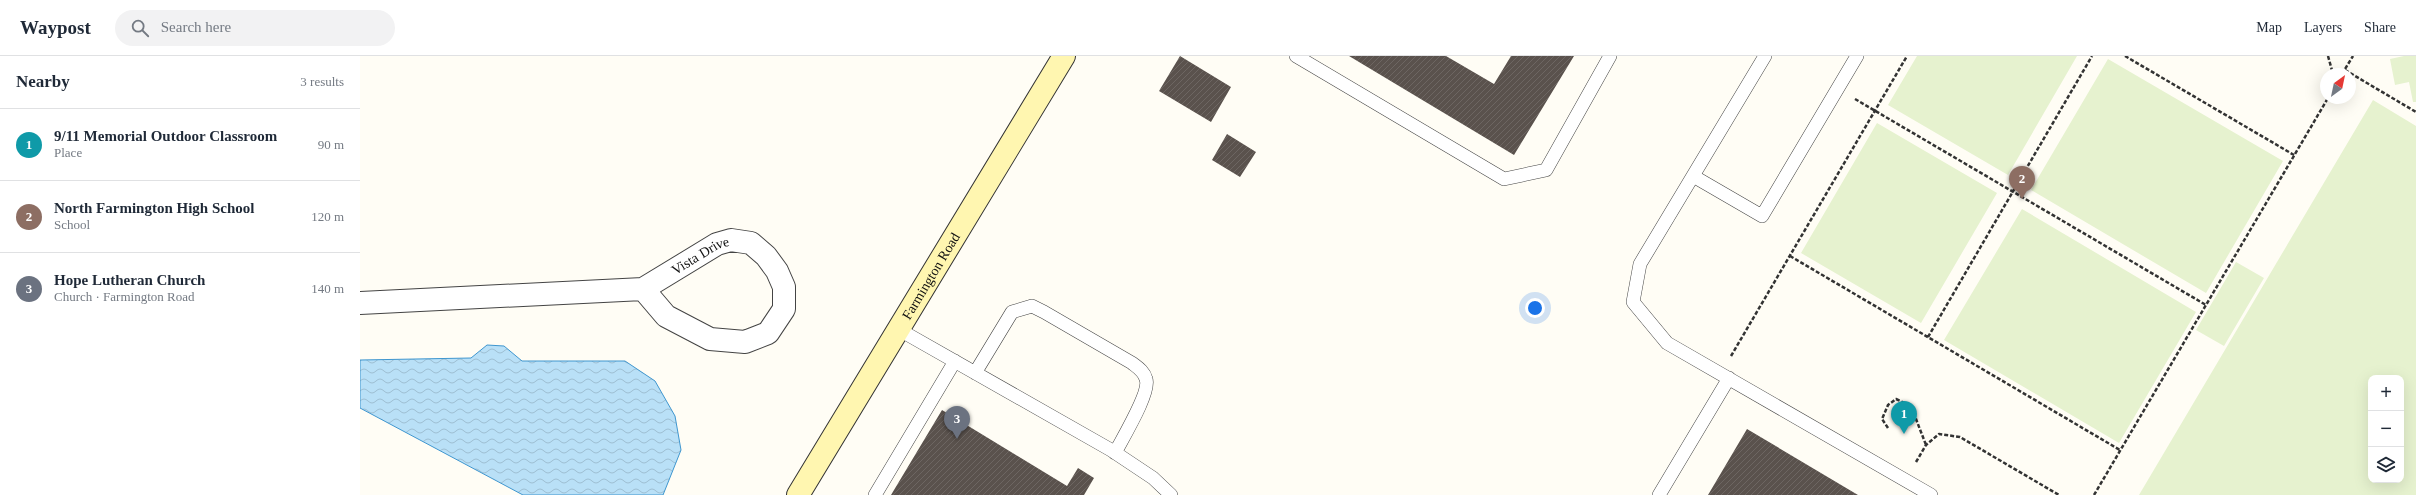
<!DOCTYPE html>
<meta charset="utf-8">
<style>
body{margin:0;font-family:Georgia,serif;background:#f2f2f3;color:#1f2937}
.controls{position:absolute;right:12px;bottom:12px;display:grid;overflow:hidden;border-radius:8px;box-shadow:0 4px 16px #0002}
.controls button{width:36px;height:36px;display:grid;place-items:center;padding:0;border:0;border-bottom:1px solid #e0e1e3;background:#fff;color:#1f2937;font:20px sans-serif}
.compass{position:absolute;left:1960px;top:12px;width:36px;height:36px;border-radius:50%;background:#fff;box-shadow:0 4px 16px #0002;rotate:33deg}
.you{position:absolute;left:1175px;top:252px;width:14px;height:14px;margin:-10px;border:3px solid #fff;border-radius:50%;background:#1a73e8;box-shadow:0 0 0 6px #1a73e833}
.badge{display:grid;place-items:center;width:26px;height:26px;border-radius:50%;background:#c4262e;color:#fff;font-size:13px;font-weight:700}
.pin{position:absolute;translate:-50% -33px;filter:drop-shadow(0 1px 2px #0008)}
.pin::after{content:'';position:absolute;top:21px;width:14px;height:12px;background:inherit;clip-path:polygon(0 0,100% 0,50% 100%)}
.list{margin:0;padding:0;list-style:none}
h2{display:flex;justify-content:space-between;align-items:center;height:52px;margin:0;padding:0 16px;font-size:17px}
h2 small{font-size:13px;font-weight:400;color:#747a83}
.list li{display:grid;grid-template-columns:26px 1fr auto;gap:12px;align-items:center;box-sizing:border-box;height:72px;padding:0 16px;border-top:1px solid #e0e1e3}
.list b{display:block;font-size:15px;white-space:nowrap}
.list p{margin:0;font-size:13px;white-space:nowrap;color:#747a83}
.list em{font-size:13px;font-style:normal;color:#747a83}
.icon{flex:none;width:22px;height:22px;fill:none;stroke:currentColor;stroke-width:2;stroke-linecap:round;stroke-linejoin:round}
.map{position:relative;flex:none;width:2056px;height:439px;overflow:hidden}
header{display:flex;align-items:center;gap:24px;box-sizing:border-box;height:56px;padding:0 20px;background:#fff;border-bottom:1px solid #e0e1e3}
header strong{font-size:19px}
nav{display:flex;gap:22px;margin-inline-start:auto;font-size:14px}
.search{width:280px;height:36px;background:#f2f2f3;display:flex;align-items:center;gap:10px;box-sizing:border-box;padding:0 14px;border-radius:22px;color:#747a83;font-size:15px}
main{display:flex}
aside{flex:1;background:#fff}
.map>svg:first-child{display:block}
.pitch{fill:#e6f2cf;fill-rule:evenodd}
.water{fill:url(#water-waves);stroke:#3f96cf}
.building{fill:url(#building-hatch)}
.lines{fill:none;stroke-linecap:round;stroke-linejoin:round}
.lane-casing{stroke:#444;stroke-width:14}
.street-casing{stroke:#444;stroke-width:24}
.secondary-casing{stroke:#333;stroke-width:24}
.path{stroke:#333;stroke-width:2.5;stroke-dasharray:4 2;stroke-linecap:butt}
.lane{stroke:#fff;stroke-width:13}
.street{stroke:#fff;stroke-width:22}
.secondary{stroke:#fff6b0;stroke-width:22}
.labels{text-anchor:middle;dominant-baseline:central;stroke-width:4;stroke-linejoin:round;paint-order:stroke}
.street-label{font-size:14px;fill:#111;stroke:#fff}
</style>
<header>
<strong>Waypost</strong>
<div class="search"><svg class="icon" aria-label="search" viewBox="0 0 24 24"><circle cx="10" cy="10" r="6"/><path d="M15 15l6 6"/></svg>Search here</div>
<nav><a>Map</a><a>Layers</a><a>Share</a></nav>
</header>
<main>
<aside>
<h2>Nearby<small>3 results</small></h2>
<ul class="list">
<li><span class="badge" style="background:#0f9aa8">1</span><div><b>9/11 Memorial Outdoor Classroom</b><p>Place</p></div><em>90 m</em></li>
<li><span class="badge" style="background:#8d6e63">2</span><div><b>North Farmington High School</b><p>School</p></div><em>120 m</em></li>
<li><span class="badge" style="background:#6b7280">3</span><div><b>Hope Lutheran Church</b><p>Church · Farmington Road</p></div><em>140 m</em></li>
</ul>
</aside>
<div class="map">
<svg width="2056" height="439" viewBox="0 0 2056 439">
<defs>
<pattern id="water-waves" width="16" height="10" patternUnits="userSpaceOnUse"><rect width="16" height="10" fill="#b9e0f7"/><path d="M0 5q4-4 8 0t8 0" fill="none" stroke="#9ebfd3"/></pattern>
<pattern id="building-hatch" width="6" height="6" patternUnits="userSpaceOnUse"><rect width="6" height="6" fill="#5a524d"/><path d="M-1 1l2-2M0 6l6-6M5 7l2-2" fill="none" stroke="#6d6662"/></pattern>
</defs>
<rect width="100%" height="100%" fill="#fffdf5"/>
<path class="pitch" d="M1557 0H1717L1648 119 1528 49Z
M2044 0H2056V46H2053L2049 26 2035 29 2030 3Z
M1748 3 1923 105 1846 237 1671 134Z
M2013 44 2056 70V439H1779ZM2011 322H2041V424H2011Z
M1517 67 1637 137 1561 267 1441 197Z
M1662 153 1836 256 1759 387 1584 284Z
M1876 206 1904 222 1864 290 1836 274Z"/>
<path class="water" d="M127 289 144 290 162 305H265L295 325 315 360 321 394 303 439H163L0 352V304L111 302Z"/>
<path class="building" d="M820 0 871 31 851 66 799 35Z
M989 0H1086L1134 28 1151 0H1214L1154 99Z
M867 78 896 96 880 121 852 104Z
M582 354 707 430 718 412 734 422 724 439H531Z
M1387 373 1498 439H1348Z"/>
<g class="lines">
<defs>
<path id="lane" d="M936 0 1144 123 1186 114 1250 0
M1405 0 1280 208 1273 246 1307 287 1571 439
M1333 120 1402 160 1497 0
M538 273 751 394 793 422 811 439
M615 317 652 256 672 250 684 256 772 307C777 311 784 315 786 323 791 336 762 383 755 397
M515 439 595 305
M1299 439 1369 322"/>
<g id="street">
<path id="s1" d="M0 247 283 233 357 188 371 184 391 187 406 200 417 215 424 231V253L408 277 385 286 350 283 306 260 283 233"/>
</g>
<g id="secondary">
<path id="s2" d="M438 439 704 0"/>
</g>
</defs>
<use href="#lane" class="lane-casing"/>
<use href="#street" class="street-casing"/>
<use href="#secondary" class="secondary-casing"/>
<path class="path" d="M1765 0 1934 99
M1968 0 1973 18
M1985 14 2056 56
M1982 18 1993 0
M1495 43 1846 249
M1430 200 1760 394
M1568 281 1732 0
M1371 300 1547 0
M1528 372 1522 363 1528 349 1536 343 1551 350 1566 389
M1556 406 1566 389 1579 378 1600 381 1699 439
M1734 439 1968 42"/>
<use href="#lane" class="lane"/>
<use href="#street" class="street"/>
<use href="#secondary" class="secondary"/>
</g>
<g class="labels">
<g class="street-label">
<text stroke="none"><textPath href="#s1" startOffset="350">Vista Drive</textPath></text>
<text stroke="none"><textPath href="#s2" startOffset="256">Farmington Road</textPath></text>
</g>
</g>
</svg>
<div class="controls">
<button>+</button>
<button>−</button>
<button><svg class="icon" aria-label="layers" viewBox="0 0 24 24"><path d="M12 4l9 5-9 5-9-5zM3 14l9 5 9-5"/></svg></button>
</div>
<svg class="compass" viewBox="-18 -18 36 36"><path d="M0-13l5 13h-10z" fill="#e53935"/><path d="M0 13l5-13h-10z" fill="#747a83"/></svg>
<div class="you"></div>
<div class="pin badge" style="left:1544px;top:378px;background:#0f9aa8">1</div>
<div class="pin badge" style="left:1662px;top:143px;background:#8d6e63">2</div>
<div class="pin badge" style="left:597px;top:383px;background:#6b7280">3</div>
</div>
</main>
